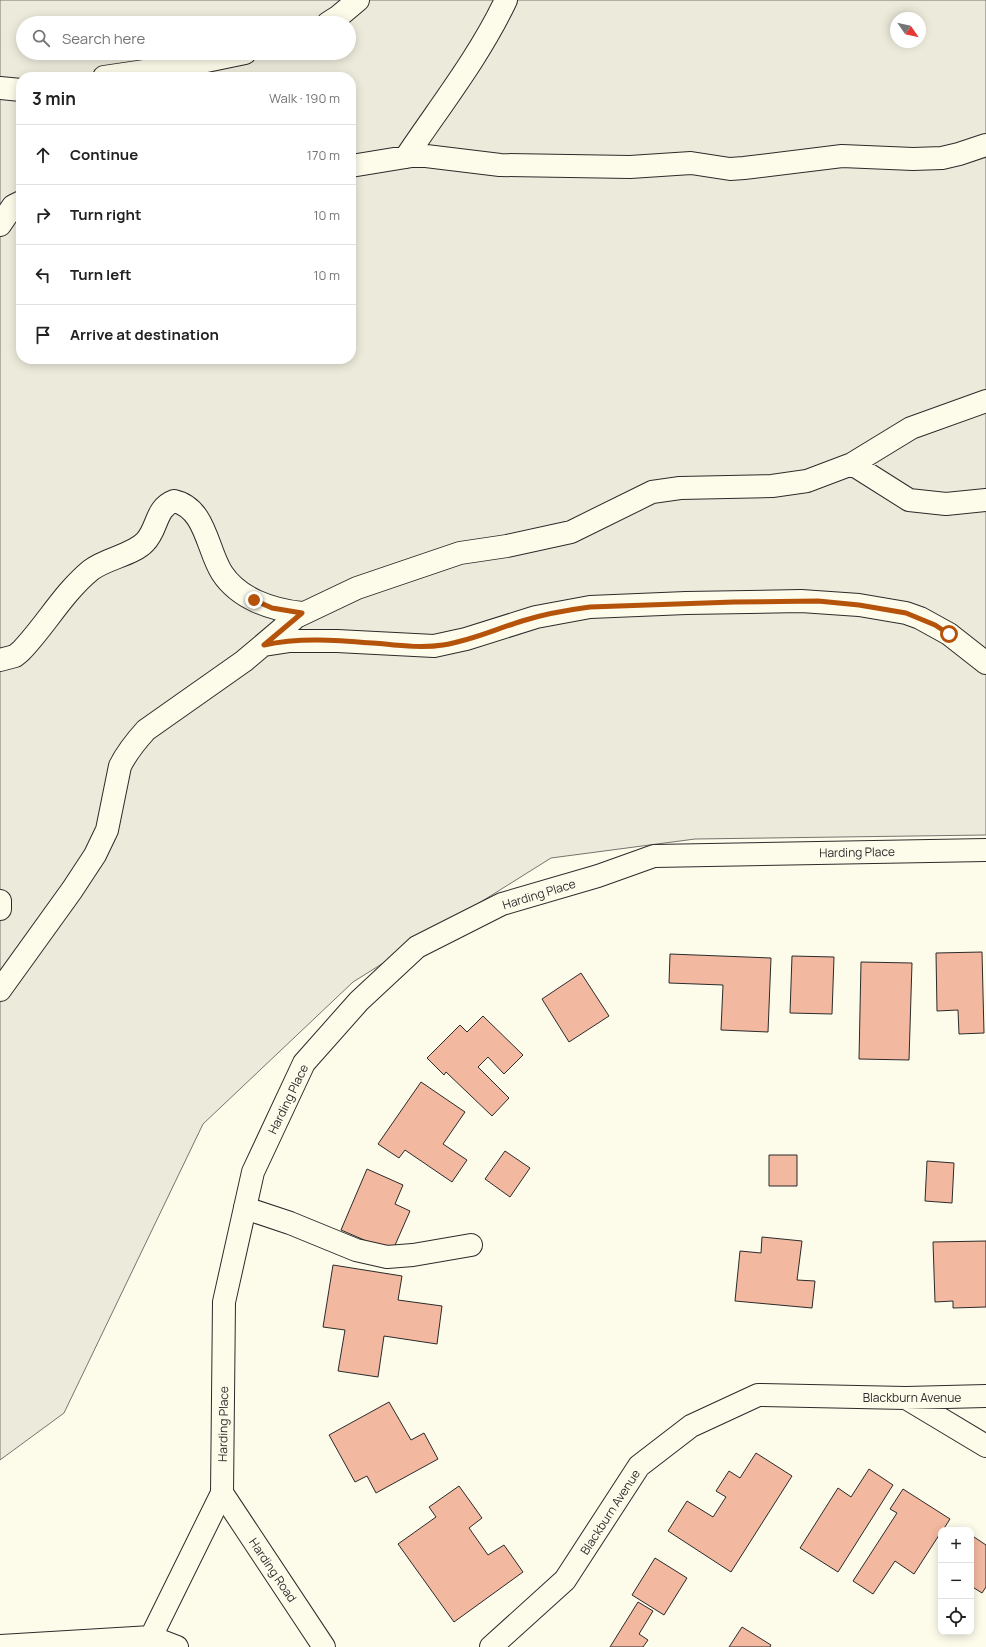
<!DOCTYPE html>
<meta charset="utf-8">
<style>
body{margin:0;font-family:Manrope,sans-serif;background:#f6f6f6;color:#222}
.controls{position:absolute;right:12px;bottom:12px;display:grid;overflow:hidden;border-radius:8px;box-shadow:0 2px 10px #0003}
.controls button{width:36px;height:36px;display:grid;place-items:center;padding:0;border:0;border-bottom:1px solid #e0e0e0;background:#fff;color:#222;font:20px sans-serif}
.compass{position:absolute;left:890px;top:12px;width:36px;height:36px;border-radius:50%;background:#fff;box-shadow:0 2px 10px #0003;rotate:124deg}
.stop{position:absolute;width:12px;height:12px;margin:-9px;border:3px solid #b45309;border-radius:50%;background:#fff}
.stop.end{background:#b45309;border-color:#fff;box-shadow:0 1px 4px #0008}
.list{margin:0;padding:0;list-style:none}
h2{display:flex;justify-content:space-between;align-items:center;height:52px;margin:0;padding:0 16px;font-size:17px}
h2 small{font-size:13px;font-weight:400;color:#767676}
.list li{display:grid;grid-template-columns:26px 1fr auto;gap:12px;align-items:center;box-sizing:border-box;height:60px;padding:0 16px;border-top:1px solid #e0e0e0}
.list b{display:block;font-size:15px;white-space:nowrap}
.list em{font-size:13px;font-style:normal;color:#767676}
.icon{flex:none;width:22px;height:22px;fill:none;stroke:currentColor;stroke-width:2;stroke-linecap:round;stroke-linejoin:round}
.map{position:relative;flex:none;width:986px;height:1647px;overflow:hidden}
.search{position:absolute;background:#fff;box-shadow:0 2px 10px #0003;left:16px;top:16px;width:340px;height:44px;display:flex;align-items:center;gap:10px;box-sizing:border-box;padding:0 14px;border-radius:22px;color:#767676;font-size:15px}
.panel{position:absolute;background:#fff;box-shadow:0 2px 10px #0003;left:16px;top:72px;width:340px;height:292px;border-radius:16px}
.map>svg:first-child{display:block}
.green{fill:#ecebdb;stroke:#74746e;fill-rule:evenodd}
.building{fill:#f2b8a0;stroke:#2b2b2b}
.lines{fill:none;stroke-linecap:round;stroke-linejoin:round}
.minor-casing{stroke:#2b2b2b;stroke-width:24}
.major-casing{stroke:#2b2b2b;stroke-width:24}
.minor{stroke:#fdfbea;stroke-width:22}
.major{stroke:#fdfbea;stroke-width:22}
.route{stroke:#b45309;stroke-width:5}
.labels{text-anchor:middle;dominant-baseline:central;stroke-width:3;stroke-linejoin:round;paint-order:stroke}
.street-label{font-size:12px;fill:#2b2b2b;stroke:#fdfbea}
</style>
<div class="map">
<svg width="986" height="1647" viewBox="0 0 986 1647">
<rect width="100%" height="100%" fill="#fdfbea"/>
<path class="green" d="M0 0H986V835L695 839 551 858 353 982 203 1124 64 1413 0 1460ZM896 18H920V42H896ZM23 23H349V53H23ZM21 77H351V359H21Z"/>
<path class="building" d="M982 952 984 1033 959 1034 958 1010 937 1011 936 953Z
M670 954 771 958 768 1032 721 1030 723 985 669 983Z
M792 956 834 957 832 1014 790 1013Z
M861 962 912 963 909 1060 859 1059Z
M581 973 609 1016 569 1042 542 999Z
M483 1016 523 1055 504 1074 488 1057 478 1067 509 1098 492 1116 446 1072 444 1075 427 1058 460 1025 467 1032Z
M421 1082 465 1112 443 1144 467 1160 452 1182 405 1150 399 1158 378 1144Z
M505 1151 530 1168 510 1197 485 1179Z
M769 1155H797V1186H769Z
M927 1161 954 1163 952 1203 925 1201Z
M367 1169 403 1185 395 1204 410 1211 392 1252 341 1230Z
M762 1237 802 1241 797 1280 815 1281 812 1308 735 1301 740 1251 761 1253Z
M986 1241V1307L953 1308V1301L935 1302 933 1242Z
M333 1265 402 1276 398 1300 442 1306 437 1344 384 1336 378 1377 338 1371 345 1330 323 1327Z
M389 1402 411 1440 424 1433 438 1459 376 1493 367 1476 355 1482 329 1435Z
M756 1453 792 1476 731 1572 668 1531 687 1501 713 1517 726 1497 716 1491 729 1471 740 1478Z
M869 1469 893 1485 838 1572 800 1548 838 1488 851 1497Z
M459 1486 482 1518 469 1528 488 1555 504 1545 523 1572 454 1622 398 1544 436 1517 429 1507Z
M903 1489 950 1519 943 1530H941V1532L914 1574 895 1561 873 1594 853 1581 897 1513 890 1509Z
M971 1535 986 1545V1587L982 1593 971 1586Z
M655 1558 687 1578 664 1615 632 1595Z
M638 1602 653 1611 639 1634 648 1640 643 1647H610Z
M742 1627 771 1645 770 1647H729Z"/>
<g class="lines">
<defs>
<path id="minor" d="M328 23 339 16 358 0
M104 77 192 64 245 53
M0 88 21 90
M406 157C440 106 479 57 506 0
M351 166 412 156H426L500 165 630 167 691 163 730 169 744 168 842 156 913 159 942 158 959 154 986 145
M0 225 13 206 21 202
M852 464 909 500 946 504 986 500
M264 645 290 641H337L434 646 466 639 536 617 590 607 686 603 801 601 859 605 906 613 920 618 949 634 986 663
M0 660 15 656 21 651C46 625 63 593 91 570 107 558 133 555 145 542 158 529 155 508 174 501 206 508 207 550 222 573 239 599 272 610 302 613
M0 901V909
M0 990 72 890 95 855 107 830 120 766C127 752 136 741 146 730L244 661 296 617 357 588 460 553 507 546 571 532 652 492 680 488 772 486 807 481 852 464 911 428 986 401
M245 1208 290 1223 356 1250 387 1257 413 1255 471 1245
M906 1398 986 1446
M222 1493 324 1647
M151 1637 177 1647
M491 1647 565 1580 639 1466 691 1426 758 1395 906 1398 986 1396"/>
<path id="major" d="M0 1646 151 1637 222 1493 224 1302 253 1172 304 1063 359 1001 417 947 502 904 598 876 654 856 986 850"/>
</defs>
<use href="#minor" class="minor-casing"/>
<use href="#major" class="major-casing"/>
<use href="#minor" class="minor"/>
<use href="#major" class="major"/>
</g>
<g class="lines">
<path class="route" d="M254 600 272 608 302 613 264 645C303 636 346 641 385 644 404 646 424 648 443 645 470 641 496 629 522 621 544 614 567 610 590 607L734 602 818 601 859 605 906 613 935 625 949 634"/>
</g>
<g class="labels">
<g class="street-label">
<text transform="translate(857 852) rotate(-1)">Harding Place</text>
<text transform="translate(539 894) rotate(-17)">Harding Place</text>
<text transform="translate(288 1099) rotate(-64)">Harding Place</text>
<text x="912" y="1397">Blackburn Avenue</text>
<text transform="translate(223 1424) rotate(-89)">Harding Place</text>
<text transform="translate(610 1512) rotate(-57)">Blackburn Avenue</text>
<text transform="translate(273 1570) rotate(56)">Harding Road</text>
</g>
</g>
</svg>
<div class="controls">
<button>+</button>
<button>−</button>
<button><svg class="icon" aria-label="locate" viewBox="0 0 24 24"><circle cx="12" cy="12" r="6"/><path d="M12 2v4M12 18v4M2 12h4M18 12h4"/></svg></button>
</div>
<svg class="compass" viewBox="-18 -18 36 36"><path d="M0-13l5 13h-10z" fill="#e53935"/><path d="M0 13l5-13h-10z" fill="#767676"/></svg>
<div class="stop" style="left:949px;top:634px"></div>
<div class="stop end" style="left:254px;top:600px"></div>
<div class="search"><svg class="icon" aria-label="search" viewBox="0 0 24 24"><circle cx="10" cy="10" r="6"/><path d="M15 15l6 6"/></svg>Search here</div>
<section class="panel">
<h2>3 min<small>Walk · 190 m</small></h2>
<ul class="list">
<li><svg class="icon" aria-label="ahead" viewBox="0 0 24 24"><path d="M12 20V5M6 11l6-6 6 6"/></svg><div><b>Continue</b></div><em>170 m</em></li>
<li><svg class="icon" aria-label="right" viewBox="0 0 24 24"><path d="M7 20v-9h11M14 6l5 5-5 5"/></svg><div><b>Turn right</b></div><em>10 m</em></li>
<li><svg class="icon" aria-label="left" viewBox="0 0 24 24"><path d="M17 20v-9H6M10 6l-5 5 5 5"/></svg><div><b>Turn left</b></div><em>10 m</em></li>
<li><svg class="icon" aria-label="arrive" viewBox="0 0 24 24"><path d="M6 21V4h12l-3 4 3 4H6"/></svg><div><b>Arrive at destination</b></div></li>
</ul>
</section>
</div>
